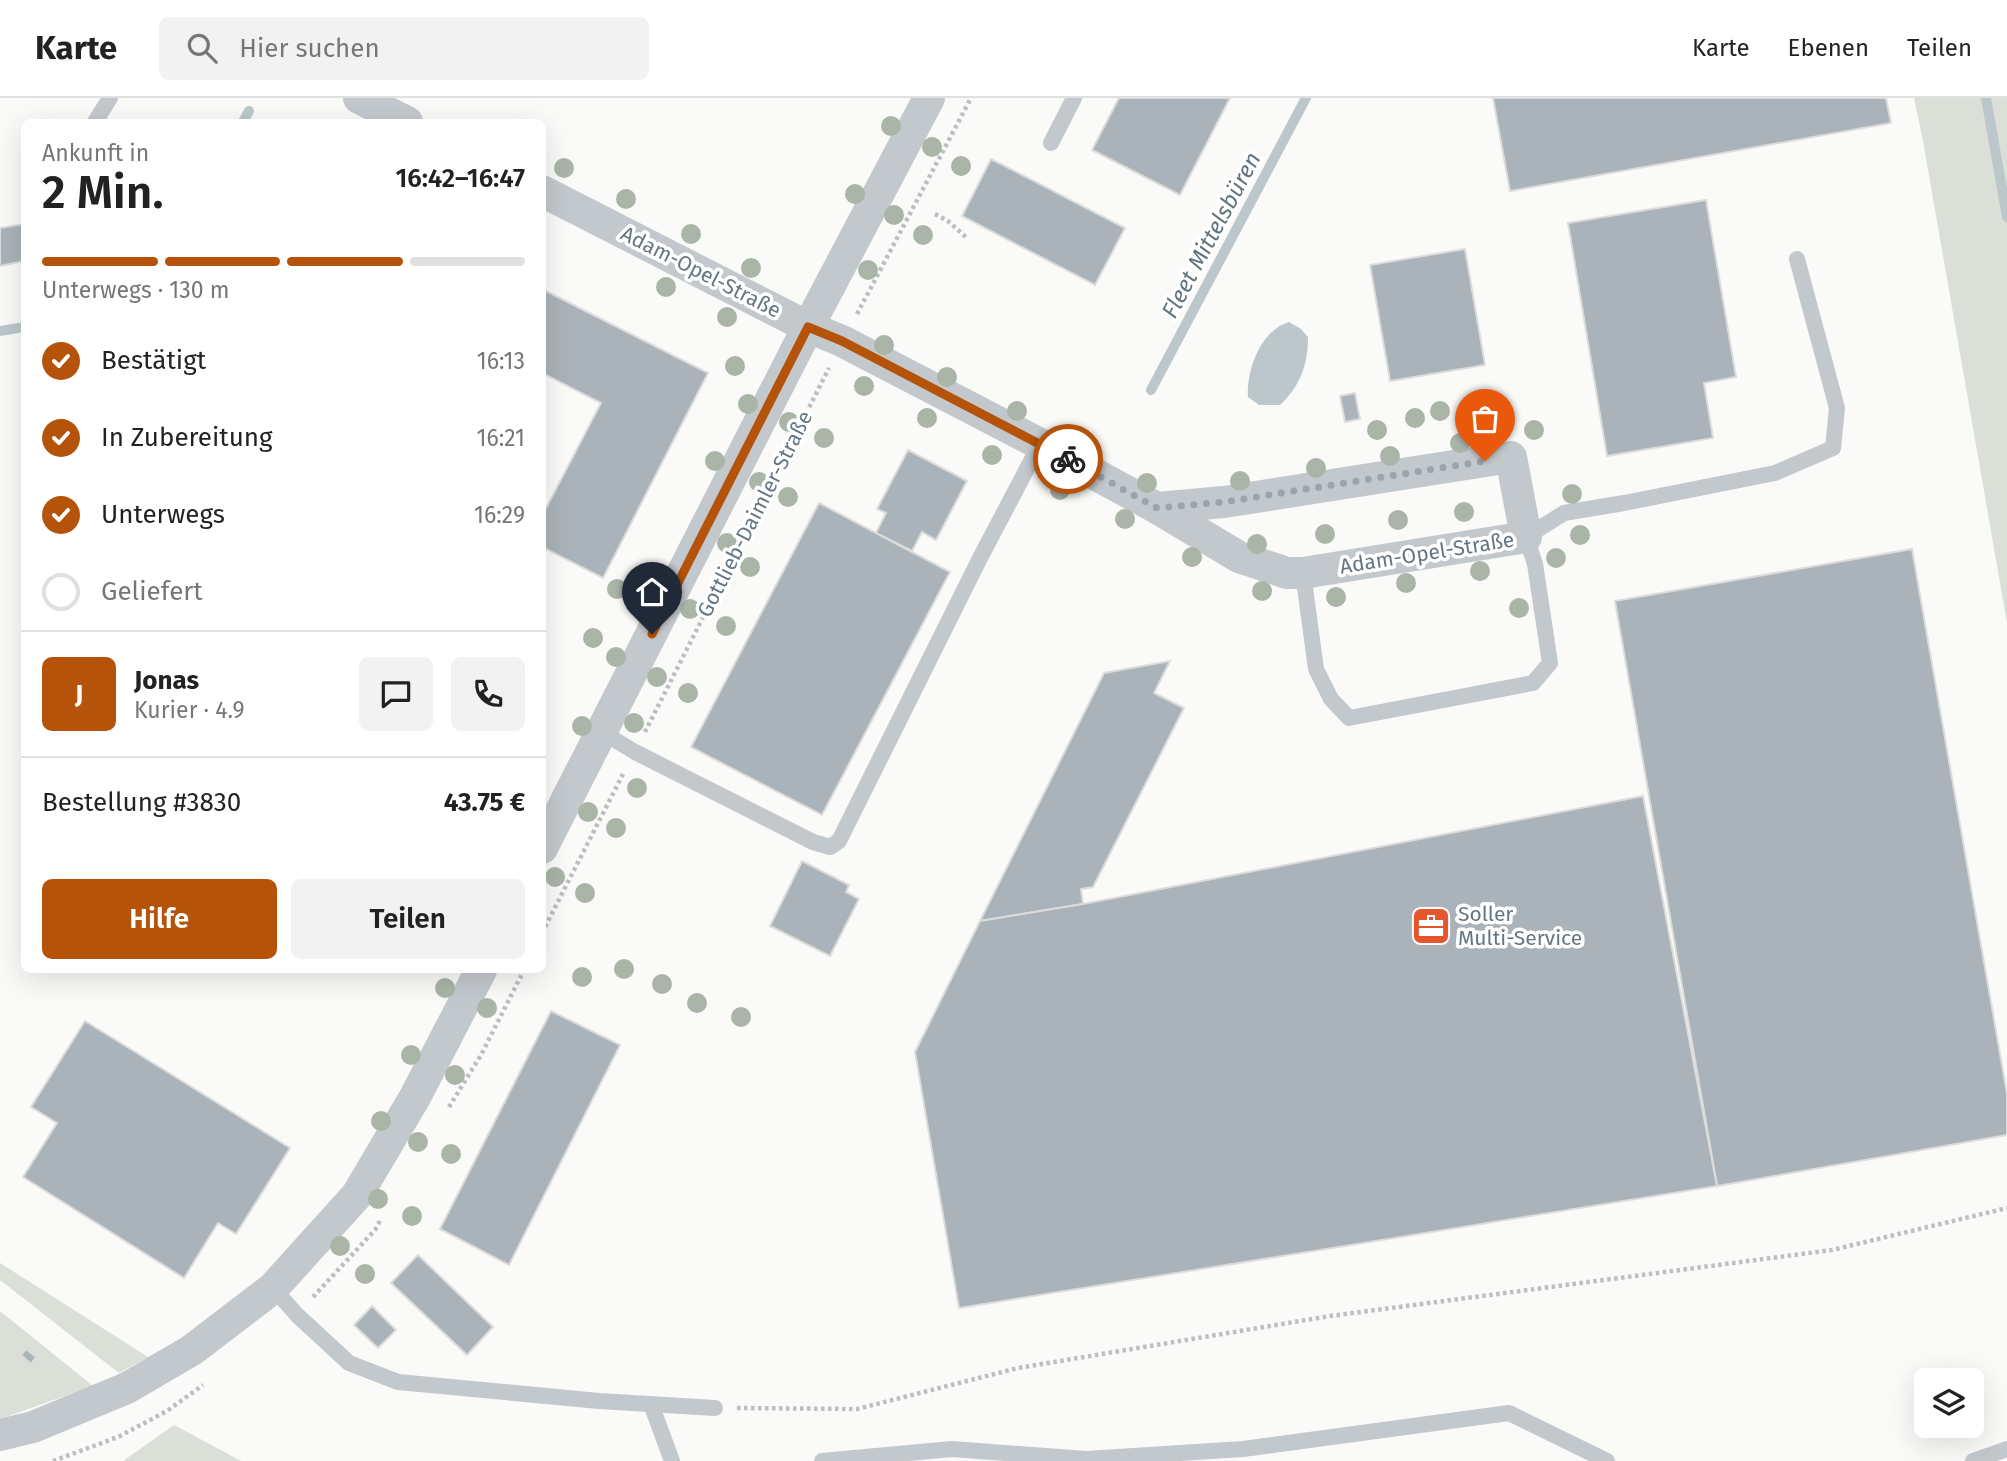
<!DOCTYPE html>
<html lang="de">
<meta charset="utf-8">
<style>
body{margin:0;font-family:"Fira Sans",sans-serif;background:#f2f2f2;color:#222;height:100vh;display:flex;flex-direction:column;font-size:26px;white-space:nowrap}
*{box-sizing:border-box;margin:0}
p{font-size:23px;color:#767676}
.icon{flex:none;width:38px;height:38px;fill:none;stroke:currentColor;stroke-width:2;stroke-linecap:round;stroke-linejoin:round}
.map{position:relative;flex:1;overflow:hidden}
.side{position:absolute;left:21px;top:21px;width:525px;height:854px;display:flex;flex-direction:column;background:#fff;border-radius:10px;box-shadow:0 7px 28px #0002}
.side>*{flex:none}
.tools{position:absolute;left:1914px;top:1270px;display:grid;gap:14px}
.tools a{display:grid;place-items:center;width:70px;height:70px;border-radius:10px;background:#fff;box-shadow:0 7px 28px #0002;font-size:35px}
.pin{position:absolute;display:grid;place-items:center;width:60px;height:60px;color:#fff;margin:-72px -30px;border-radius:50% 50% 50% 0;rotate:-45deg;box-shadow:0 0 7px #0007}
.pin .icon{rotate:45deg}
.courier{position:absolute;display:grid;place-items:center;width:70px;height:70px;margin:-35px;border:5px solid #b45309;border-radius:50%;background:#fff;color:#222;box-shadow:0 2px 9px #0007}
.overview em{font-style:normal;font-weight:600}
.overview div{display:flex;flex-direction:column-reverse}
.overview{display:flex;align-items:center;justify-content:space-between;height:119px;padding:0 21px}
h1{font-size:46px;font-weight:600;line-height:52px}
.bar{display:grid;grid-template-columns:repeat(4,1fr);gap:10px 7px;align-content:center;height:84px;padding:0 21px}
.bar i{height:9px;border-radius:5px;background:#e0e0e0}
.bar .current{background:#b45309}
.bar p{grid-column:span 4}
.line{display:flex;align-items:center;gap:18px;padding:0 21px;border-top:2px solid #e0e0e0}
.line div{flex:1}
.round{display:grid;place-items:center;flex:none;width:74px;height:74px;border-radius:10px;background:#f2f2f2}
ol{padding:0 21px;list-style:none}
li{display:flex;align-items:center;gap:21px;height:77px}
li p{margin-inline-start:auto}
li .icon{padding:7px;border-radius:50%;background:#b45309;color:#fff;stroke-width:4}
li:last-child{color:#767676}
li i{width:38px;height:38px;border:4px solid #e0e0e0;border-radius:50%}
.button{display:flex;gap:14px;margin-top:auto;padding:14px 21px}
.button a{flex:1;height:80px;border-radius:10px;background:#b45309;color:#fff;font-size:28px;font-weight:600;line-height:80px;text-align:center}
.button a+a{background:#f2f2f2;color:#222}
header{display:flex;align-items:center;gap:42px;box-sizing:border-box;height:98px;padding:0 35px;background:#fff;border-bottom:2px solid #e0e0e0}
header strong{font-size:33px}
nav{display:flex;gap:38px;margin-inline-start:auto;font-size:24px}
.search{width:490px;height:63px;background:#f2f2f2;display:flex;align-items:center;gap:18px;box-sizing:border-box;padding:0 24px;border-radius:10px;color:#767676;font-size:26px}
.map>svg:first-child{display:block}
.green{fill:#dadfd7}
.water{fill:#bbc7cb}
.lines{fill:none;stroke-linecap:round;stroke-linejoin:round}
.stream{stroke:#bbc7cb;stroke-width:10}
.building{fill:#aab3b9;stroke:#dcdcda;stroke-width:2}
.path{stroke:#bbbfc2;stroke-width:4.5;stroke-dasharray:3.5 3.5;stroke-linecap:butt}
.lane{stroke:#c3c8cc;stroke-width:16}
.street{stroke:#c3c8cc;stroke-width:32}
.tree{fill:#aab4a7}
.done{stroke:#99a4ac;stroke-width:7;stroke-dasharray:0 12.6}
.route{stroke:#b45309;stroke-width:9}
.labels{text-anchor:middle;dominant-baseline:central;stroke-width:7;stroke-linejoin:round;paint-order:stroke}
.street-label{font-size:21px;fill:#657683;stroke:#fff}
.poi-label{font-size:21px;fill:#657683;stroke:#fff;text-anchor:start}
.water-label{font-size:23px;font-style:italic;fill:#60757c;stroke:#fff}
</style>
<header>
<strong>Karte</strong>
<div class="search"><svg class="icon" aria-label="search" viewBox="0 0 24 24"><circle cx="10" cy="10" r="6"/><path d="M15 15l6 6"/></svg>Hier suchen</div>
<nav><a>Karte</a><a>Ebenen</a><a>Teilen</a></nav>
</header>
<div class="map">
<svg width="2007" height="1363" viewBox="0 0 2007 1363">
<rect width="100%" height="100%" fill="#fafaf8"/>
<g class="green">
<path d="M 1914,0 L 2007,0 L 2007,525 L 1923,43 Z"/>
<path d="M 0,1165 L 148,1259 L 119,1275 L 0,1182 Z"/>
<path d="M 0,1213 L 93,1288 L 0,1321 Z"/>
<path d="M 174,1327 L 241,1363 L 123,1363 Z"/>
</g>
<path class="water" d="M 1289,224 L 1301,231 L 1308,239 C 1308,267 1300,288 1280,307 L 1259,307 L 1248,299 C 1246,272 1261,232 1289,224 Z"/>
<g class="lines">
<g class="stream">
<path d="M 1986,0 L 2007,119"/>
<path d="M 243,24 L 249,13"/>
<path d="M 0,233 L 24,229"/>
<path d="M 1151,292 L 1306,0"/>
</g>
</g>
<g class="building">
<path d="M 1119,0 L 1230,0 L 1180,97 L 1092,52 Z"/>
<path d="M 1493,0 L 1886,0 L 1891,25 L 1510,93 Z"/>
<path d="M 991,61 L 1125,130 L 1095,187 L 962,118 Z"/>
<path d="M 1706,102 L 1736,279 L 1704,285 L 1713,340 L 1607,358 L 1568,125 Z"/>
<path d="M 24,126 L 24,163 L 0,168 L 0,130 Z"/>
<path d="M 1465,151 L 1485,267 L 1390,283 L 1370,167 Z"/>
<path d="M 542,191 L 708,275 L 603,480 L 542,449 L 542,418 L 601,305 L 542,275 Z"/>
<path d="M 1355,295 L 1360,321 L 1345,324 L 1340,298 Z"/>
<path d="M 908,352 L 967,383 L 936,442 L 922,434 L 912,453 L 876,435 L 886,415 L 877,411 Z"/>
<path d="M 819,405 L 950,474 L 822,717 L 691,649 Z"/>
<path d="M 1912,451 L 2007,996 L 2007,1037 L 1717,1088 L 1615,503 Z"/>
<path d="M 1170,563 L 1154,595 L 1184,610 L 1093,789 L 1081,791 L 1083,806 L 980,823 L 1104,575 Z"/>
<path d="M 1643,698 L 1717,1088 L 959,1210 L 915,954 L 980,823 L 1083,806 Z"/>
<path d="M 802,763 L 849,787 L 846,794 L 859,801 L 830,858 L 770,828 Z"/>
<path d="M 551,913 L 620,947 L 509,1167 L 440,1131 Z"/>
<path d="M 85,923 L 290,1050 L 236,1136 L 218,1125 L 184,1180 L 23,1079 L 57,1025 L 31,1009 Z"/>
<path d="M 418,1157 L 493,1229 L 467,1257 L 391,1185 Z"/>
<path d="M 372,1208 L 396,1232 L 378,1250 L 354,1227 Z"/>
<path d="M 26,1251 L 36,1259 L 31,1266 L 21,1257 Z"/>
</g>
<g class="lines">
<g class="path">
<path d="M 935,116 L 948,123 L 967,140"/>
<path d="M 857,216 L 971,0"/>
<path d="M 645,634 L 829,270"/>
<path d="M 542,835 L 623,676"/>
<path d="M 449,1009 L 481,957 L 524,872"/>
<path d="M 313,1199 L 375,1132 L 381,1121"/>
<path d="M 737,1310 L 857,1311 L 1018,1270 L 1330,1218 L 1832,1152 L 2007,1110"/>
<path d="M 53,1363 L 118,1339 L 167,1313 L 203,1287"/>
</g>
<g class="lane">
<path d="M 95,24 L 110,0"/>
<path d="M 1051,45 L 1074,0"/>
<path d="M 1303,475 L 1316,571 L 1331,601 L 1349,620 L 1533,585 L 1550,565 L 1535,466 L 1526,439 L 1564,415 L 1624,405 L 1775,375 L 1833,350 L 1837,310 L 1797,161"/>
<path d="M 602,634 L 635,654 L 813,744 L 830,749 L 839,743 L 979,462 L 1040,346"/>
<path d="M 273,1190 L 297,1217 L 349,1265 L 398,1284 L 599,1303 L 715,1310"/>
<path d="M 651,1306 L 672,1363"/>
<path d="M 822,1363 L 952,1351 L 1086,1361 L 1243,1351 L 1509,1315 L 1607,1363"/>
<path d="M 1973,1363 L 2007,1351"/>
</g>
<g class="street">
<path d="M 359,0 L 407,24"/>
<path d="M 542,93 L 808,229 L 842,243 L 1040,346 L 1157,410 L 1239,459 L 1287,475 L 1303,475 L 1526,439 L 1511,359 L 1224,404 L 1157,410"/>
<path d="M 542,750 L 808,229 L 929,0"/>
<path d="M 0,1337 L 33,1329 L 127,1290 L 192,1252 L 273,1190 L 357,1097 L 415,999 L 481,872"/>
</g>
</g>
<g class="tree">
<circle cx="891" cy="28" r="10"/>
<circle cx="932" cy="49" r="10"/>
<circle cx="961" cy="68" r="10"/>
<circle cx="564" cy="70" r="10"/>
<circle cx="855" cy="96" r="10"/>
<circle cx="626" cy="101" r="10"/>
<circle cx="894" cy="117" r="10"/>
<circle cx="691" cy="136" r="10"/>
<circle cx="923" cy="137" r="10"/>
<circle cx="751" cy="170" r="10"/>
<circle cx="868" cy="172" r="10"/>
<circle cx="666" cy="189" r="10"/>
<circle cx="727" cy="219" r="10"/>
<circle cx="884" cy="247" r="10"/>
<circle cx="735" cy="268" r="10"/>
<circle cx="947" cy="279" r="10"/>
<circle cx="864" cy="288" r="10"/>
<circle cx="748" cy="306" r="10"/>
<circle cx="1017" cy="313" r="10"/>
<circle cx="1440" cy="313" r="10"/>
<circle cx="1482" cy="317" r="10"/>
<circle cx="927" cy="320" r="10"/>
<circle cx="1415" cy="320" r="10"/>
<circle cx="789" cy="324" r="10"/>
<circle cx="1377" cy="332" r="10"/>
<circle cx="1534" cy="332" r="10"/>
<circle cx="824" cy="340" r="10"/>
<circle cx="1460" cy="345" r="10"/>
<circle cx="1079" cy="348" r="10"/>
<circle cx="992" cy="357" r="10"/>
<circle cx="1390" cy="358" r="10"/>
<circle cx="715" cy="363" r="10"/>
<circle cx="1316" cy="370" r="10"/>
<circle cx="1240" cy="383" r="10"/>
<circle cx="759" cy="384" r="10"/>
<circle cx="1147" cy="385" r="10"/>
<circle cx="1060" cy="392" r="10"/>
<circle cx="1572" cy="396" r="10"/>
<circle cx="788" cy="399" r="10"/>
<circle cx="1464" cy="414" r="10"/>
<circle cx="1125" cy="421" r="10"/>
<circle cx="1398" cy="422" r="10"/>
<circle cx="1325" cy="436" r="10"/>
<circle cx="1580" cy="437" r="10"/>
<circle cx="727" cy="445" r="10"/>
<circle cx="1257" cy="446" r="10"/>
<circle cx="1192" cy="459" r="10"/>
<circle cx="1556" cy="460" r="10"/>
<circle cx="750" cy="469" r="10"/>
<circle cx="1480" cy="473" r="10"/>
<circle cx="1406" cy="485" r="10"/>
<circle cx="617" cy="491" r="10"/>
<circle cx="1262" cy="493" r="10"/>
<circle cx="1336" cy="499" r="10"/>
<circle cx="1519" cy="510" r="10"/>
<circle cx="690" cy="511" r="10"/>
<circle cx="726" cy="528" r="10"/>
<circle cx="593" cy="540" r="10"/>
<circle cx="616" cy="559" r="10"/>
<circle cx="657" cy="579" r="10"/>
<circle cx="688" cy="595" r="10"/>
<circle cx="634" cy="625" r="10"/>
<circle cx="582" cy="628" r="10"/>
<circle cx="637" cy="690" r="10"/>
<circle cx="588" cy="714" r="10"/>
<circle cx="616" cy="730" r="10"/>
<circle cx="555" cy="779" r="10"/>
<circle cx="585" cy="795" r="10"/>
<circle cx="624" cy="871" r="10"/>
<circle cx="582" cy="879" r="10"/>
<circle cx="662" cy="886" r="10"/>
<circle cx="445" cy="890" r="10"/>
<circle cx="697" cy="905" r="10"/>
<circle cx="487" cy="910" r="10"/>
<circle cx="741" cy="919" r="10"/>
<circle cx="411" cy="957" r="10"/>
<circle cx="455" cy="977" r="10"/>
<circle cx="381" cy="1023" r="10"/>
<circle cx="418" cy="1044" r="10"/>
<circle cx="451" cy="1056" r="10"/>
<circle cx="378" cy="1101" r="10"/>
<circle cx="412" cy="1118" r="10"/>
<circle cx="340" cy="1148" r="10"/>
<circle cx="365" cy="1176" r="10"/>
</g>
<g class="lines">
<path class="done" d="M 1068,361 L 1157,410 L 1224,404 L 1485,363"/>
<path class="route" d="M 652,536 L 808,229 L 842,243 L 1068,361"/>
</g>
<defs>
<g id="office-square" transform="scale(2.0125)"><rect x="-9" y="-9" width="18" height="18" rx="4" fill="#e4572e" stroke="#fff"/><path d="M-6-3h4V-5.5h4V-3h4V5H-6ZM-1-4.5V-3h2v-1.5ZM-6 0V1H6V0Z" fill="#fff"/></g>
</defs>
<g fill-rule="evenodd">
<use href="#office-square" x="1431" y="828"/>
</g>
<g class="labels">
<g class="street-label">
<text transform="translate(701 174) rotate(27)">Adam-Opel-Straße</text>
<text transform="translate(755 416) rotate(-63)">Gottlieb-Daimler-Straße</text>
<text transform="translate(1427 455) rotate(-9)">Adam-Opel-Straße</text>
</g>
<g class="poi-label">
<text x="1458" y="816">Soller<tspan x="1458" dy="24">Multi-Service</tspan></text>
</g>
<g class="water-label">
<text transform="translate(1211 137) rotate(-62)">Fleet Mittelsbüren</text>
</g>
</g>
</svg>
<div class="tools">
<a><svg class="icon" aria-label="layers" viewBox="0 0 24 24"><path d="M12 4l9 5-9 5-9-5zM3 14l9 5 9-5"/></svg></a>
</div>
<div class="pin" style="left:1485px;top:363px;background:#ea580c"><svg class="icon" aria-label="bag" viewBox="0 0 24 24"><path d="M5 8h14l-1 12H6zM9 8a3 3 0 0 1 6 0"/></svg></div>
<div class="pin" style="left:652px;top:536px;background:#1f2937"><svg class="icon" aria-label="home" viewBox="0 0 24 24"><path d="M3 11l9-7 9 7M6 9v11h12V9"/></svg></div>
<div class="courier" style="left:1068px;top:361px"><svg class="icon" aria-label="bike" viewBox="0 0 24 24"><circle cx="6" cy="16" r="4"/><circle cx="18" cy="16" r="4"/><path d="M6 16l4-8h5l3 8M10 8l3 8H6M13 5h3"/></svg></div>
<section class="side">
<div class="overview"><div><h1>2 Min.</h1><p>Ankunft in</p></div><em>16:42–16:47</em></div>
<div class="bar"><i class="current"></i><i class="current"></i><i class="current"></i><i></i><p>Unterwegs · 130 m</p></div>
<ol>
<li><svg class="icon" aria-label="check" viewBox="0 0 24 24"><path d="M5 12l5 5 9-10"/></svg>Bestätigt<p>16:13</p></li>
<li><svg class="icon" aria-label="check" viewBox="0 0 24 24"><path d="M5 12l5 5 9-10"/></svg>In Zubereitung<p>16:21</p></li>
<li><svg class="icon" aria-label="check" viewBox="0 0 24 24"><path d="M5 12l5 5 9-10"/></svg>Unterwegs<p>16:29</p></li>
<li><i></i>Geliefert</li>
</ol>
<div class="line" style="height:126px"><b class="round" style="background:#b45309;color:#fff">J</b><div><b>Jonas</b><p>Kurier · 4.9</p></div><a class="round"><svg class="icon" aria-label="chat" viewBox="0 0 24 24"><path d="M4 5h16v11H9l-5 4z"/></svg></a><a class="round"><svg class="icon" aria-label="phone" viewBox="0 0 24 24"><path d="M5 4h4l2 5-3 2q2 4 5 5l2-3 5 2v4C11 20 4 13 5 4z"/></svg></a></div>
<div class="line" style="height:91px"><div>Bestellung #3830</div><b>43.75 €</b></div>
<div class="button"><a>Hilfe</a><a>Teilen</a></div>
</section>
</div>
